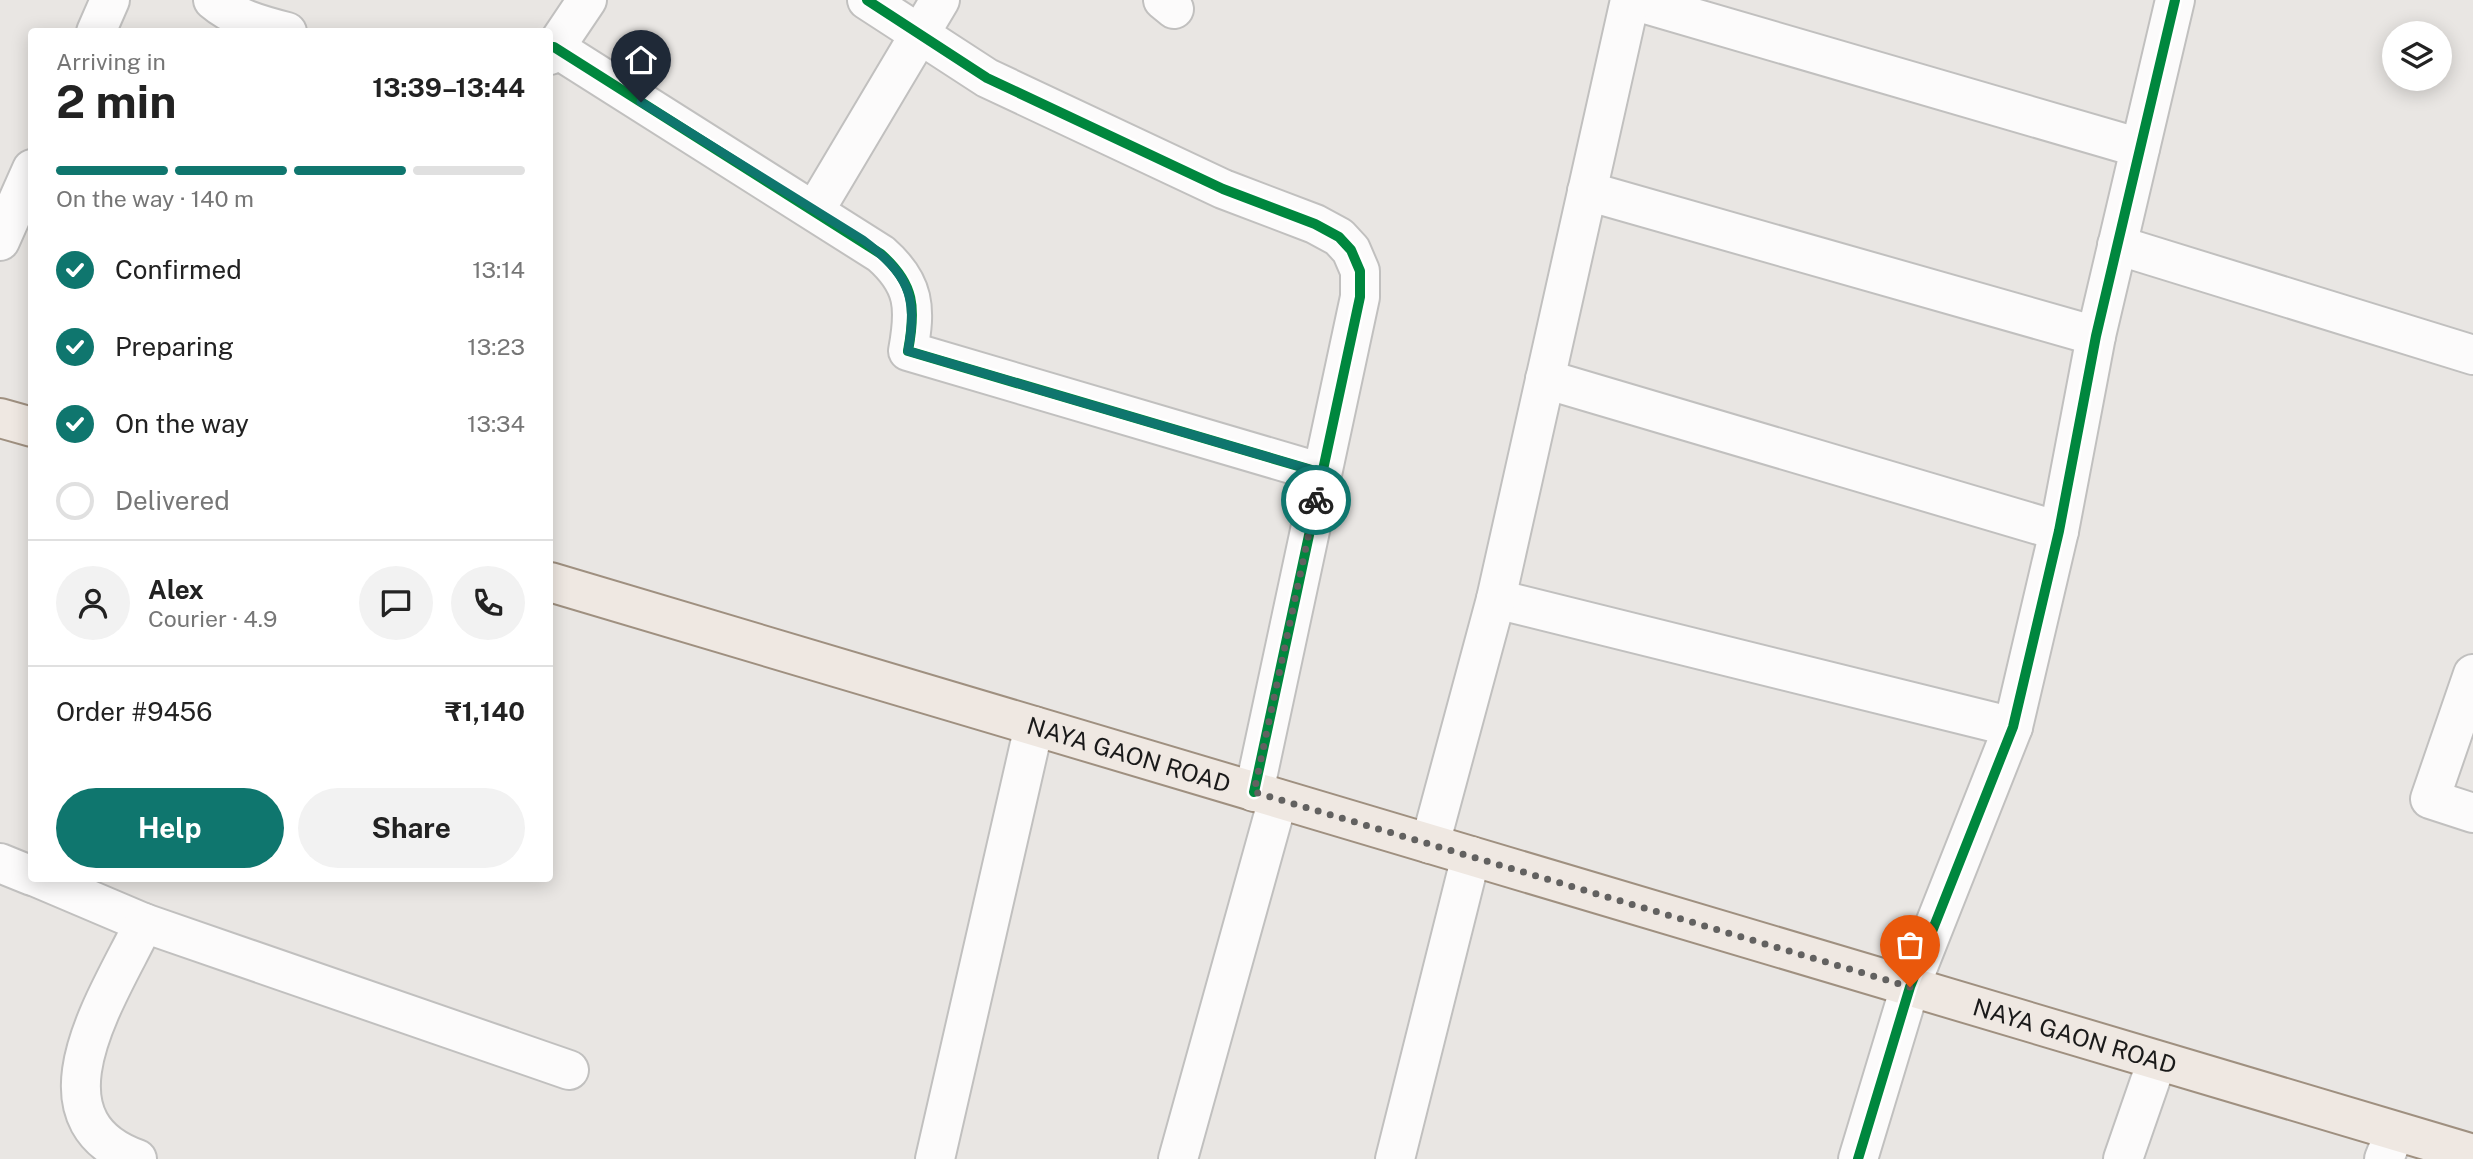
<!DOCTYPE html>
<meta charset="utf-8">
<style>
body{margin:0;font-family:"Public Sans",sans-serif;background:#f2f2f2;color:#222;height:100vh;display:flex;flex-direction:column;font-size:26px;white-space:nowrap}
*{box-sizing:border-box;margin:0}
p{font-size:23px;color:#767676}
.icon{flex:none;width:38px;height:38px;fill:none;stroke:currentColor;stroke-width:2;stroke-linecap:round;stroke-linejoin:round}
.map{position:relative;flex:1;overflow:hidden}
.side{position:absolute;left:28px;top:28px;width:525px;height:854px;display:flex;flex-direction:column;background:#fff;border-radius:7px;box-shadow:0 4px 18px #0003}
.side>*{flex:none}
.buttons{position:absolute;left:2382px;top:21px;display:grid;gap:14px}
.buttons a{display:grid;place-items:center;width:70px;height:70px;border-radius:50%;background:#fff;box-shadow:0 4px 18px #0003;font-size:35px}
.pin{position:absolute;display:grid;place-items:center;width:60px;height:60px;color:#fff;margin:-72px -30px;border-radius:50% 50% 50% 0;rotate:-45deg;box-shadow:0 0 7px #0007}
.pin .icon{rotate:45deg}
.courier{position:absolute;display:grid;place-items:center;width:70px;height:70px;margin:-35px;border:5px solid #0f766e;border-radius:50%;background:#fff;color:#222;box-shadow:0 2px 9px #0007}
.headline em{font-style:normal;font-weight:700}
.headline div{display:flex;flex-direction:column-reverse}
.headline{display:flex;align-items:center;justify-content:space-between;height:119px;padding:0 28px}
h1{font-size:46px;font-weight:700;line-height:52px}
.bar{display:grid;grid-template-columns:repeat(4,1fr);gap:10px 7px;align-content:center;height:84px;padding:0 28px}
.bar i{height:9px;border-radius:5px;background:#e0e0e0}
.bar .current{background:#0f766e}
.bar p{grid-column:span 4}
.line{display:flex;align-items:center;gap:18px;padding:0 28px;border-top:2px solid #e0e0e0}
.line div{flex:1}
.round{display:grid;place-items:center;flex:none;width:74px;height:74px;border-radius:37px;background:#f2f2f2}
ol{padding:0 28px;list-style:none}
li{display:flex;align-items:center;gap:21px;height:77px}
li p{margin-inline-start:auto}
li .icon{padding:7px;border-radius:50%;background:#0f766e;color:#fff;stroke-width:4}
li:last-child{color:#767676}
li i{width:38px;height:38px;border:4px solid #e0e0e0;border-radius:50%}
.button{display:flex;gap:14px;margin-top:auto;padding:14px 28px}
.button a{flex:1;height:80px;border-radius:42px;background:#0f766e;color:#fff;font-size:28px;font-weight:700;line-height:80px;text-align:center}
.button a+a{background:#f2f2f2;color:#222}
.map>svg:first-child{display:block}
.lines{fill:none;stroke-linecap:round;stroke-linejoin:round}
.minor-casing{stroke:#c1c0bf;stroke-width:42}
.major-casing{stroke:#9f9080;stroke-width:42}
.minor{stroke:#fcfbfb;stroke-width:38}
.major{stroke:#efe8e2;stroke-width:38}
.cycleway-casing{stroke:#fff;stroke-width:15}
.cycleway{stroke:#00873e;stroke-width:10}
.done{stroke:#626160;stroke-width:7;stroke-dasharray:0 12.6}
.route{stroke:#0f766e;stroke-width:9}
.labels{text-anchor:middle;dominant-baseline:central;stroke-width:7;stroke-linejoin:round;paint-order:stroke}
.street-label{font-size:24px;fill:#1a1a1a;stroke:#fff}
</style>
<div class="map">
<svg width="2473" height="1159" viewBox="0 0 2473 1159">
<rect width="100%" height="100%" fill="#e9e6e3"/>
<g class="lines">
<g class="minor-casing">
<g id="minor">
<path d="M 213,0 C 234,18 260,25 287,32"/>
<path d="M 867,0 L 987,78 L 1223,189 L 1315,224 L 1339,237 L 1351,250 L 1360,271 L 1360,297 L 1254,792"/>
<path d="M 1163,0 L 1174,9"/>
<path d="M 1632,0 L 2140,148"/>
<path d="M 96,32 L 110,0"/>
<path d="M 554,47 L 881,254 C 915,284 916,308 908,351 L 1322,473"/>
<path d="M 550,55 L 587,0"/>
<path d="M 1587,191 L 2096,336"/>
<path d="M 815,210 L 940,0"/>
<path d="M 0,241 L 32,169"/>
<path d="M 2117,245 L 2473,355"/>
<path d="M 1545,379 L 2059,531"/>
<path d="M 1496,599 L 2013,727"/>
<path d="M 2473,674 L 2430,799 L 2473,813"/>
<path d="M 1430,844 L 1496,599 L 1630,0"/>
<path d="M 0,863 L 32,876"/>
<path d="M 38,878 L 144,923 L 569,1070"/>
<path d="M 137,1159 C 24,1118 111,993 144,923"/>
<path d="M 935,1159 L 1034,726"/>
<path d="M 1178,1159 L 1278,799"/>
<path d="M 1395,1159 L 1471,856"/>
<path d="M 1858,1159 L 1910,987 L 2013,727 L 2059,531 L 2096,336 L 2175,0"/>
<path d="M 2123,1159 L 2157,1061"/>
<path d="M 2384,1159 L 2395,1132"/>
</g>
</g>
<g class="major-casing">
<g id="major">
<path d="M 0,418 L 32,427"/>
<path id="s1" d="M 550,582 L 2473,1154"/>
</g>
</g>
<use href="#minor" class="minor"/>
<use href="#major" class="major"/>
<g class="cycleway-casing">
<g id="cycleway">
<path d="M 867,0 L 987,78 L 1223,189 L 1315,224 L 1339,237 L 1351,250 L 1360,271 L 1360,297 L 1254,792"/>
<path d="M 554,47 L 881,254 C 915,284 916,308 908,351 L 1322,473"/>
<path d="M 1858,1159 L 1910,987 L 2013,727 L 2059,531 L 2096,336 L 2175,0"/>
</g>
</g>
<use href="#cycleway" class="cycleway"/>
</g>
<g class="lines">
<path class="done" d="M 1316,500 L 1254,792 L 1910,987"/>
<path class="route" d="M 641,102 L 863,240 C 908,274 918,295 908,351 L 1322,473 L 1316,500"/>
</g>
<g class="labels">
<g class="street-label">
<text stroke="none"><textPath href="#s1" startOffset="604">NAYA GAON ROAD</textPath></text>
<text stroke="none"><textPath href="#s1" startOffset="1591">NAYA GAON ROAD</textPath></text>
</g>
</g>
</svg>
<div class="buttons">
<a><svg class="icon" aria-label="layers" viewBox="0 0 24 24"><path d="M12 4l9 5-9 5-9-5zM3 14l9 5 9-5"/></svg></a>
</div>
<div class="pin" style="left:1910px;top:987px;background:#ea580c"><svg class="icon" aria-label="bag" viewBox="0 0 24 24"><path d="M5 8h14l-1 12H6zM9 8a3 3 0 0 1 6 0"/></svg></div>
<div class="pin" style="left:641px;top:102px;background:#1f2937"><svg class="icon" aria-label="home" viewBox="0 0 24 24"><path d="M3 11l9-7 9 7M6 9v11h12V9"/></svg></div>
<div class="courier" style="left:1316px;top:500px"><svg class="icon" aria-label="bike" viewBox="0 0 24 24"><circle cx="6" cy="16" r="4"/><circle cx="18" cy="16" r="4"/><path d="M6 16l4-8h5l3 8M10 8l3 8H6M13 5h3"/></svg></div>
<section class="side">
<div class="headline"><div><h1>2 min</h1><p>Arriving in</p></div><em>13:39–13:44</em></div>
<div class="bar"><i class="current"></i><i class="current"></i><i class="current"></i><i></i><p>On the way · 140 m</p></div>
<ol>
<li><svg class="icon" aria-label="check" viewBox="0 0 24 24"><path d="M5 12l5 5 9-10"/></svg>Confirmed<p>13:14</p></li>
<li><svg class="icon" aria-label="check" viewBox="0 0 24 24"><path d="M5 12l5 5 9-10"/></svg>Preparing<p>13:23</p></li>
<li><svg class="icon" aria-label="check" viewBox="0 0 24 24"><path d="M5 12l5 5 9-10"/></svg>On the way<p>13:34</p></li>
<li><i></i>Delivered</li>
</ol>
<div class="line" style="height:126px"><a class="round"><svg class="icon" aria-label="person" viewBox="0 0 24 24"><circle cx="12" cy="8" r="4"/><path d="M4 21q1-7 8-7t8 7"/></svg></a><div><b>Alex</b><p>Courier · 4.9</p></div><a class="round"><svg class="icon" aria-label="chat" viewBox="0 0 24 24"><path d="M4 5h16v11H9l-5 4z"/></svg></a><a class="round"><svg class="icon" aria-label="phone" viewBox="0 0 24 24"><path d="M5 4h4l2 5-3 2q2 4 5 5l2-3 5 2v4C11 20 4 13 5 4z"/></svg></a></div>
<div class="line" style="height:91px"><div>Order #9456</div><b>₹1,140</b></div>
<div class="button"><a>Help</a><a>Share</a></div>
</section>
</div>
